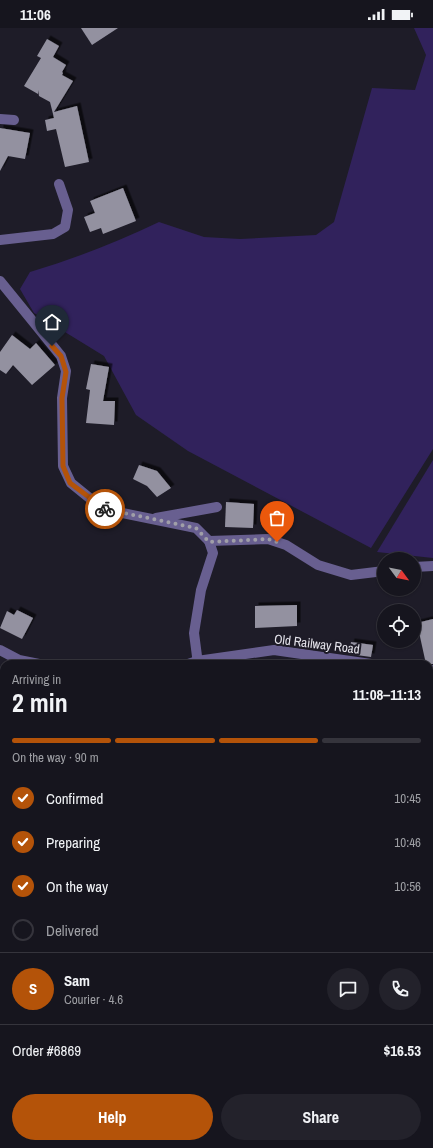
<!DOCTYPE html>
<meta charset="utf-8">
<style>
body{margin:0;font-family:"Archivo Narrow",sans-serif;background:#23222b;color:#f1f3f6;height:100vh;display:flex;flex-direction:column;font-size:15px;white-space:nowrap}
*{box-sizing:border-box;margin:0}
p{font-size:13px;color:#9e9fa4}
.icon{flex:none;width:22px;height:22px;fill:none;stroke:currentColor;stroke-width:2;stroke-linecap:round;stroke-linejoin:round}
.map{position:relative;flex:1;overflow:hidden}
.details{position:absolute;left:0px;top:632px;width:433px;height:488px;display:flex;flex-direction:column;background:#16151e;border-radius:12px 12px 0 0;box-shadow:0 1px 3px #0004,0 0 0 1px #35343c}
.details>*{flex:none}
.needle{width:26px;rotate:122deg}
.fabs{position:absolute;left:377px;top:524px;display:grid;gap:8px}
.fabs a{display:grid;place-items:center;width:44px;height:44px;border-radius:50%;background:#16151e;box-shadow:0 1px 3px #0004,0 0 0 1px #35343c;font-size:20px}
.pin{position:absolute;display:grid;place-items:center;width:34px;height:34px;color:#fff;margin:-41px -17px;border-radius:50% 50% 50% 0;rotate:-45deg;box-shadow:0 0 4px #0007}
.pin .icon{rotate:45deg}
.courier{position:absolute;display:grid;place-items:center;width:40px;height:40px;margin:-20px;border:3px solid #b45309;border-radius:50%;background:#fff;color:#222;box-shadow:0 1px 5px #0007}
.overview em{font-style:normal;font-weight:700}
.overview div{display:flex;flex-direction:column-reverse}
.overview{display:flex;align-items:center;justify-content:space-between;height:68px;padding:0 12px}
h1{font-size:26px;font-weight:700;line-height:30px}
.bar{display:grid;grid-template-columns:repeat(4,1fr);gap:6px 4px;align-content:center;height:48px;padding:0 12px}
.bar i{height:5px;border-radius:3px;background:#35343c}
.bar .current{background:#b45309}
.bar p{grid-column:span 4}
.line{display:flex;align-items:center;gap:10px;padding:0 12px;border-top:1px solid #35343c}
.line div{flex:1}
.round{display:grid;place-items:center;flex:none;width:42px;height:42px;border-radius:21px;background:#23222b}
ol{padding:0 12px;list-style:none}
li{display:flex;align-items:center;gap:12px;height:44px}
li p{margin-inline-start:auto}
li .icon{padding:4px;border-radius:50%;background:#b45309;color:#fff;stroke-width:4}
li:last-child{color:#9e9fa4}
li i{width:22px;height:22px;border:2px solid #35343c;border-radius:50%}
.action{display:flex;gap:8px;margin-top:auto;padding:8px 12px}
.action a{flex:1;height:46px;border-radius:24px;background:#b45309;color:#fff;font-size:16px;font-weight:700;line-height:46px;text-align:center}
.action a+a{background:#23222b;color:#f1f3f6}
.status{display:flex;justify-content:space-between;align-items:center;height:28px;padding:0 20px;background:#16151e;direction:ltr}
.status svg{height:11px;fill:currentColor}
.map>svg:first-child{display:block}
.green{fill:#31225c}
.building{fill:#9391a0;filter:url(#shadow)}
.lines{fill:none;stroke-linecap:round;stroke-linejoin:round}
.lane{stroke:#685f90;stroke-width:6}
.street{stroke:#685f90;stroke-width:10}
.done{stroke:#a09fa8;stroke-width:4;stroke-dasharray:0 7.2}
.route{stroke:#b45309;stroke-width:5}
.labels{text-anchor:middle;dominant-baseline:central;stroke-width:4;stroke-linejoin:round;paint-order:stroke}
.street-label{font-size:13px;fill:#e6e5ed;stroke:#1e1c28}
</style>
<div class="status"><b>11:06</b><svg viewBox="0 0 49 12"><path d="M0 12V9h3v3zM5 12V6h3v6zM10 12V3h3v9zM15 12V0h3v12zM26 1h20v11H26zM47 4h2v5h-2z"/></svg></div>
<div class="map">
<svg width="433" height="1120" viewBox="0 0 433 1120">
<defs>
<filter id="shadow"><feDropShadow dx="3.5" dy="-3.5" stdDeviation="0" flood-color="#0009"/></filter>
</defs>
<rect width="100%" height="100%" fill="#1e1c28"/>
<g class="green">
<path d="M 414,0 L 433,0 L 433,421 L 371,520 L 188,423 L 136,387 L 104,328 L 34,285 L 20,261 L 30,244 C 74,231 117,214 159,194 L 204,209 L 240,211 L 316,207 L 334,194 L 372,60 L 415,62 L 426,27 Z"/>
<path d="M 433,432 L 433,530 L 377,524 Z"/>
</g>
<g class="building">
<path d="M 81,0 L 118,0 L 92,17 Z"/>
<path d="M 47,11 L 59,18 L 53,29 L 66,37 L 62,44 L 63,45 L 62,47 L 73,53 L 54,84 L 77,78 L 89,134 L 65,139 L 56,101 L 47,103 L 45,92 L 54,90 L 50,74 L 39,68 L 38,62 L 38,66 L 24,58 L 41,30 L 37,28 Z"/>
<path d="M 0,100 L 30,105 L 25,131 L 8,128 L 0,143 Z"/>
<path d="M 123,160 L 136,193 L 103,206 L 101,200 L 90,204 L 84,189 L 95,185 L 90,173 Z"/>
<path d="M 12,307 L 30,321 L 36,315 L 55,337 L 32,357 L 13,337 L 6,346 L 0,342 L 0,324 Z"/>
<path d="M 91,336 L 109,339 L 103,373 L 115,373 L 114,397 L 86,395 L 90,362 L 86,361 Z"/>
<path d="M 139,437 L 157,443 L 171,460 L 157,469 L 147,458 L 133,451 Z"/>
<path d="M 226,474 L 254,476 L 253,500 L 225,499 Z"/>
<path d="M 297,577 L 297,598 L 255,600 L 255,578 Z"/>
<path d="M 17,582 L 33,590 L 22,611 L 0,600 L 7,583 L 14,587 Z"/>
<path d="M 433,591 L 433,636 L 426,636 L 417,595 Z"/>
<path d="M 351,614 L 373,617 L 371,629 L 349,626 Z"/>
</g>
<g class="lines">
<path class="lane" d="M 429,914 L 433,907"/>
<g class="street">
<path d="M 0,91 L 14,92"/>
<path d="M 0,212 L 53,206 L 65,199 L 68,182 L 59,156"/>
<path d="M 0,253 L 61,328 L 66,343 L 62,370 L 63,438 L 71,455 L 103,481 L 196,500 L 209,513 L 213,525 L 201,562 L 194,605 L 198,636"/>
<path d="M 156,490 L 217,479"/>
<path d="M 209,513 L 268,511 L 286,517 L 318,537 L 351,547 L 384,543"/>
<path d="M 414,539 L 433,538"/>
<path d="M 0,622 L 19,632 L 39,636"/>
<path d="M 188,636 L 197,633 L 274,622 L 371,636"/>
<path d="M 429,642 L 433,642"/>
<path d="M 429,850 L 433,855"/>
<path d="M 134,1116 L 135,1120"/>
</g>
</g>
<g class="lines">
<path class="done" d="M 105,481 L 196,500 L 209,514 L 268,511 L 277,514"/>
<path class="route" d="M 52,318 L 61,328 L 66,344 L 62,370 L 63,438 L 70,455 L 105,481"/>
</g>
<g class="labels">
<g class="street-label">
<text transform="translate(317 616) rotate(7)">Old Railway Road</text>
</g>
</g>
</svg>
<div class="fabs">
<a><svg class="needle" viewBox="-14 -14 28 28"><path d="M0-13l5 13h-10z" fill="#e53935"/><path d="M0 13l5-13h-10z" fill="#9e9fa4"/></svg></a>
<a><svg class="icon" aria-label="locate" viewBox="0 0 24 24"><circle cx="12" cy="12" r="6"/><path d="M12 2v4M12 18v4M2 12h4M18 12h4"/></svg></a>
</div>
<div class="pin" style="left:277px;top:514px;background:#ea580c"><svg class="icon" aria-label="bag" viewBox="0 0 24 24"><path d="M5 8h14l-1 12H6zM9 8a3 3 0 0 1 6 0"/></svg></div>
<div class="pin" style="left:52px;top:318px;background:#1f2937"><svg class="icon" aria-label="home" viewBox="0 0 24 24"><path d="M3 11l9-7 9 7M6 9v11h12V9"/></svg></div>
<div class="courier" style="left:105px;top:481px"><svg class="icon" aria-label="bike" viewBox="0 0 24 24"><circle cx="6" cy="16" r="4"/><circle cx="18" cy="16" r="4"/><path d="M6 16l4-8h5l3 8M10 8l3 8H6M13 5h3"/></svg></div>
<section class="details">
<div class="overview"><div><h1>2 min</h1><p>Arriving in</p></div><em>11:08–11:13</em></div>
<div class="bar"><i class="current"></i><i class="current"></i><i class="current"></i><i></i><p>On the way · 90 m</p></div>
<ol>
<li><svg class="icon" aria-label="check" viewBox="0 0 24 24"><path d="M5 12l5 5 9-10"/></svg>Confirmed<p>10:45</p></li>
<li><svg class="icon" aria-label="check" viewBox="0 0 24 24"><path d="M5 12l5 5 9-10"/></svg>Preparing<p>10:46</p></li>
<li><svg class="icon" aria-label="check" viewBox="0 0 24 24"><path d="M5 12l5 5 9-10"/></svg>On the way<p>10:56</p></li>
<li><i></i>Delivered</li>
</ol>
<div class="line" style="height:72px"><b class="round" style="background:#b45309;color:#fff">S</b><div><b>Sam</b><p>Courier · 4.6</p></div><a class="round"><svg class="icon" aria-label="chat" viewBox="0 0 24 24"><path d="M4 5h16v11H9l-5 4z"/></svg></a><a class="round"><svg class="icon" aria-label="phone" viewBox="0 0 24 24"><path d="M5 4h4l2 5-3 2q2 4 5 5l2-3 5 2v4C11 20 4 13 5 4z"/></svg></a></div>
<div class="line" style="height:52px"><div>Order #6869</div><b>$16.53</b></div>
<div class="action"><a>Help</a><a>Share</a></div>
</section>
</div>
